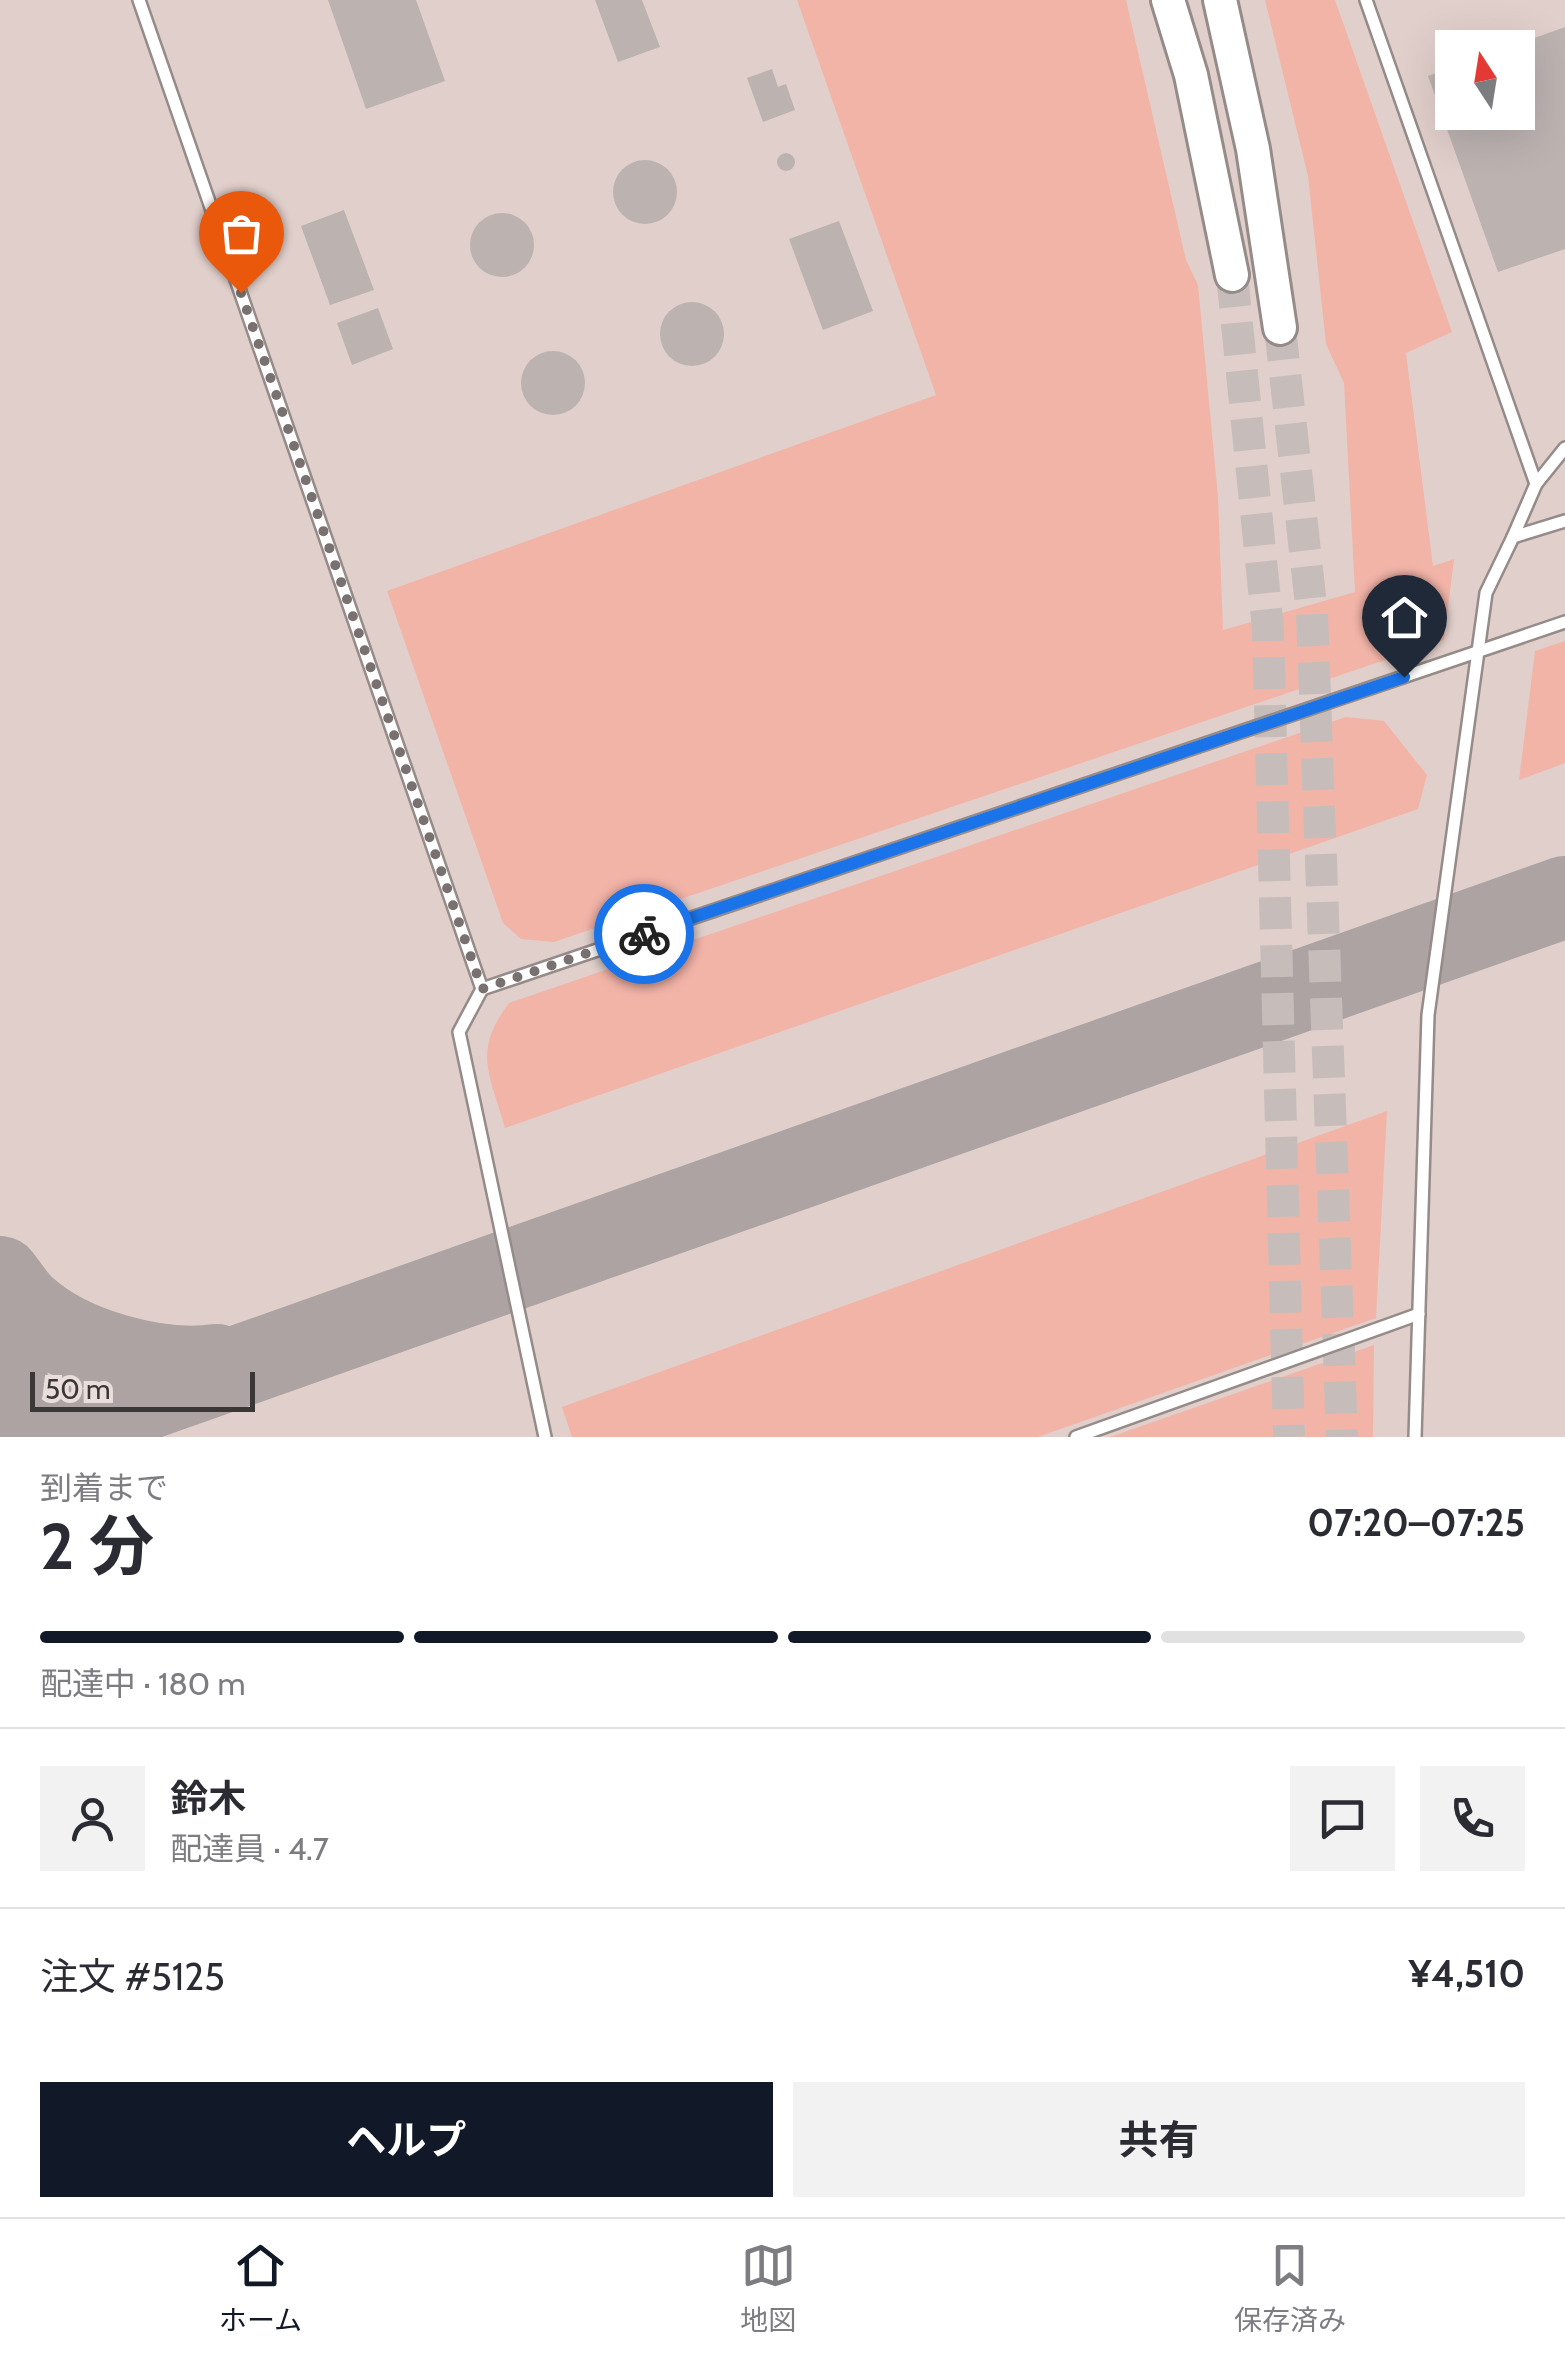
<!DOCTYPE html>
<html lang="ja">
<meta charset="utf-8">
<style>
body{margin:0;font-family:Cabin,"Noto Sans JP",sans-serif;background:#f2f2f3;color:#2b2b33;height:100vh;display:flex;flex-direction:column;font-size:38px;white-space:nowrap}
*{box-sizing:border-box;margin:0}
p{font-size:32px;color:#7c7c81}
.icon{flex:none;width:55px;height:55px;fill:none;stroke:currentColor;stroke-width:2;stroke-linecap:round;stroke-linejoin:round}
.map{position:relative;height:1437px;overflow:hidden}
.drawer{display:flex;flex-direction:column;background:#fff;flex:1}
.drawer>*{flex:none}
.needle{width:65px;rotate:348deg}
.tools{position:absolute;left:1435px;top:30px;display:grid;gap:20px}
.tools a{display:grid;place-items:center;width:100px;height:100px;border-radius:0px;background:#fff;box-shadow:0 10px 40px #0002;font-size:50px}
.scale{position:absolute;left:30px;bottom:25px;width:225px;box-sizing:border-box;padding-left:10px;border:5px solid #3b3736;border-top:0;font-size:28px;line-height:35px;white-space:nowrap;color:#3b3736;-webkit-text-stroke:8px #e9dedc;paint-order:stroke}
.pin{position:absolute;display:grid;place-items:center;width:85px;height:85px;color:#fff;margin:-102px -42px;border-radius:50% 50% 50% 0;rotate:-45deg;box-shadow:0 0 10px #0007}
.pin .icon{rotate:45deg}
.courier{position:absolute;display:grid;place-items:center;width:100px;height:100px;margin:-50px;border:8px solid #1a73e8;border-radius:50%;background:#fff;color:#222;box-shadow:0 2px 12px #0007}
.overview em{font-style:normal;font-weight:700}
.overview div{display:flex;flex-direction:column-reverse}
.overview{display:flex;align-items:center;justify-content:space-between;height:170px;padding:0 40px}
h1{font-size:65px;font-weight:700;line-height:75px}
.bar{display:grid;grid-template-columns:repeat(4,1fr);gap:15px 10px;align-content:center;height:120px;padding:0 40px}
.bar i{height:12px;border-radius:8px;background:#e1e1e2}
.bar .current{background:#111827}
.bar p{grid-column:span 4}
.line{display:flex;align-items:center;gap:25px;padding:0 40px;border-top:2px solid #e1e1e2}
.line div{flex:1}
.round{display:grid;place-items:center;flex:none;width:105px;height:105px;border-radius:0px;background:#f2f2f3}
.cta{display:flex;gap:20px;margin-top:auto;padding:20px 40px}
.cta a{flex:1;height:115px;border-radius:0px;background:#111827;color:#fff;font-size:40px;font-weight:700;line-height:115px;text-align:center}
.cta a+a{background:#f2f2f3;color:#2b2b33}
.tab-bar{display:flex;justify-content:space-around;align-items:center;height:140px;border-top:2px solid #e1e1e2;background:#fff;font-size:28px;color:#7c7c81}
.tab-bar a{display:grid;justify-items:center;gap:5px}
.tab-bar .current{color:#111827}
.map>svg:first-child{display:block}
.built{fill:#e1cfcb;fill-rule:evenodd}
.green{fill:#f3b4a8}
.lines{fill:none;stroke-linecap:round;stroke-linejoin:round}
.taxiway{stroke:#aca3a2;stroke-width:82}
.building{fill:#bcb3b1}
.secondary-tunnel{stroke:#c6bdbb;stroke-width:32;stroke-dasharray:32 16;stroke-linecap:butt}
.lane-casing{stroke:#958b89;stroke-width:16}
.secondary-casing{stroke:#958b89;stroke-width:38}
.lane{stroke:#fff;stroke-width:11}
.secondary{stroke:#fff;stroke-width:32}
.done{stroke:#787170;stroke-width:10;stroke-dasharray:0 18}
.route{stroke:#1a73e8;stroke-width:12}
</style>
<div class="map">
<svg width="1565" height="1437" viewBox="0 0 1565 1437">
<rect width="100%" height="100%" fill="#e9dedc"/>
<path class="built" d="M 0,0 L 1565,0 L 1565,1437 L 0,1437 ZM 1452,48 L 1518,48 L 1518,112 L 1452,112 Z"/>
<g class="green">
<path d="M 797,0 L 1126,0 L 1186,260 L 1198,285 L 1218,497 L 1223,630 L 1355,592 L 1344,383 L 1326,344 L 1308,176 L 1265,0 L 1335,0 L 1452,332 L 1406,353 L 1433,566 L 1454,559 L 1444,640 L 554,942 L 521,939 L 503,923 L 387,591 L 936,395 Z"/>
<path d="M 1565,641 L 1565,763 L 1519,780 L 1535,651 Z"/>
<path d="M 1346,717 L 1384,721 L 1427,775 L 1418,809 L 505,1128 C 490,1074 472,1052 509,1003 Z"/>
<path d="M 1387,1111 L 1376,1318 L 1038,1437 L 572,1437 L 562,1407 Z"/>
<path d="M 1374,1345 L 1373,1437 L 1110,1437 Z"/>
</g>
<g class="lines">
<g class="taxiway">
<path d="M 0,1277 C 8,1287 15,1299 25,1308 C 70,1349 157,1373 217,1365"/>
<path d="M 0,1333 L 13,1419 L 9,1437"/>
<path d="M 39,1437 L 1565,897"/>
</g>
</g>
<g class="building">
<path d="M 328,0 L 416,0 L 445,81 L 366,109 Z"/>
<path d="M 595,0 L 642,0 L 660,47 L 618,62 Z"/>
<path d="M 1565,27 L 1565,249 L 1498,272 L 1428,76 L 1452,67 L 1452,112 L 1518,112 L 1518,48 L 1509,47 Z"/>
<path d="M 772,69 L 778,87 L 786,84 L 795,110 L 763,122 L 747,78 Z"/>
<circle cx="786" cy="162" r="9"/>
<circle cx="645" cy="192" r="32"/>
<path d="M 344,210 L 374,290 L 330,305 L 301,226 Z"/>
<circle cx="502" cy="245" r="32"/>
<path d="M 839,221 L 873,311 L 823,330 L 789,239 Z"/>
<circle cx="692" cy="334" r="32"/>
<path d="M 378,308 L 393,349 L 352,365 L 337,323 Z"/>
<circle cx="553" cy="383" r="32"/>
</g>
<g class="lines">
<g class="secondary-tunnel">
<path d="M 1232,275 L 1268,629 L 1289,1437"/>
<path d="M 1280,328 L 1312,614 L 1342,1437"/>
</g>
<g class="lane-casing">
<g id="lane">
<path d="M 139,0 L 482,989 L 1565,622"/>
<path d="M 1366,0 L 1536,484"/>
<path d="M 1565,448 L 1536,484 L 1513,537 L 1565,521"/>
<path d="M 482,989 L 459,1032 L 545,1437"/>
<path d="M 1076,1437 L 1419,1314"/>
<path d="M 1415,1437 L 1428,1015 L 1486,593 L 1513,537"/>
</g>
</g>
<g class="secondary-casing">
<g id="secondary">
<path d="M 1168,0 L 1191,75 L 1232,275"/>
<path d="M 1220,0 L 1253,149 L 1280,328"/>
</g>
</g>
<use href="#lane" class="lane"/>
<use href="#secondary" class="secondary"/>
</g>
<g class="lines">
<path class="done" d="M 241,293 L 482,989 L 644,934"/>
<path class="route" d="M 644,934 L 1404,677"/>
</g>
</svg>
<div class="tools">
<a><svg class="needle" viewBox="-14 -14 28 28"><path d="M0-13l5 13h-10z" fill="#e53935"/><path d="M0 13l5-13h-10z" fill="#7c7c81"/></svg></a>
</div>
<div class="scale">50 m</div>
<div class="pin" style="left:241px;top:293px;background:#ea580c"><svg class="icon" aria-label="bag" viewBox="0 0 24 24"><path d="M5 8h14l-1 12H6zM9 8a3 3 0 0 1 6 0"/></svg></div>
<div class="pin" style="left:1404px;top:677px;background:#1f2937"><svg class="icon" aria-label="home" viewBox="0 0 24 24"><path d="M3 11l9-7 9 7M6 9v11h12V9"/></svg></div>
<div class="courier" style="left:644px;top:934px"><svg class="icon" aria-label="bike" viewBox="0 0 24 24"><circle cx="6" cy="16" r="4"/><circle cx="18" cy="16" r="4"/><path d="M6 16l4-8h5l3 8M10 8l3 8H6M13 5h3"/></svg></div>
</div>
<section class="drawer">
<div class="overview"><div><h1>2 分</h1><p>到着まで</p></div><em>07:20–07:25</em></div>
<div class="bar"><i class="current"></i><i class="current"></i><i class="current"></i><i></i><p>配達中 · 180 m</p></div>
<div class="line" style="height:180px"><a class="round"><svg class="icon" aria-label="person" viewBox="0 0 24 24"><circle cx="12" cy="8" r="4"/><path d="M4 21q1-7 8-7t8 7"/></svg></a><div><b>鈴木</b><p>配達員 · 4.7</p></div><a class="round"><svg class="icon" aria-label="chat" viewBox="0 0 24 24"><path d="M4 5h16v11H9l-5 4z"/></svg></a><a class="round"><svg class="icon" aria-label="phone" viewBox="0 0 24 24"><path d="M5 4h4l2 5-3 2q2 4 5 5l2-3 5 2v4C11 20 4 13 5 4z"/></svg></a></div>
<div class="line" style="height:130px"><div>注文 #5125</div><b>¥4,510</b></div>
<div class="cta"><a>ヘルプ</a><a>共有</a></div>
</section>
<nav class="tab-bar">
<a class="current"><svg class="icon" aria-label="home" viewBox="0 0 24 24"><path d="M3 11l9-7 9 7M6 9v11h12V9"/></svg>ホーム</a>
<a><svg class="icon" aria-label="map" viewBox="0 0 24 24"><path d="M3 6l6-2 6 2 6-2v14l-6 2-6-2-6 2zM9 4v14M15 6v14"/></svg>地図</a>
<a><svg class="icon" aria-label="saved" viewBox="0 0 24 24"><path d="M7 4h10v16l-5-4-5 4z"/></svg>保存済み</a>
</nav>
